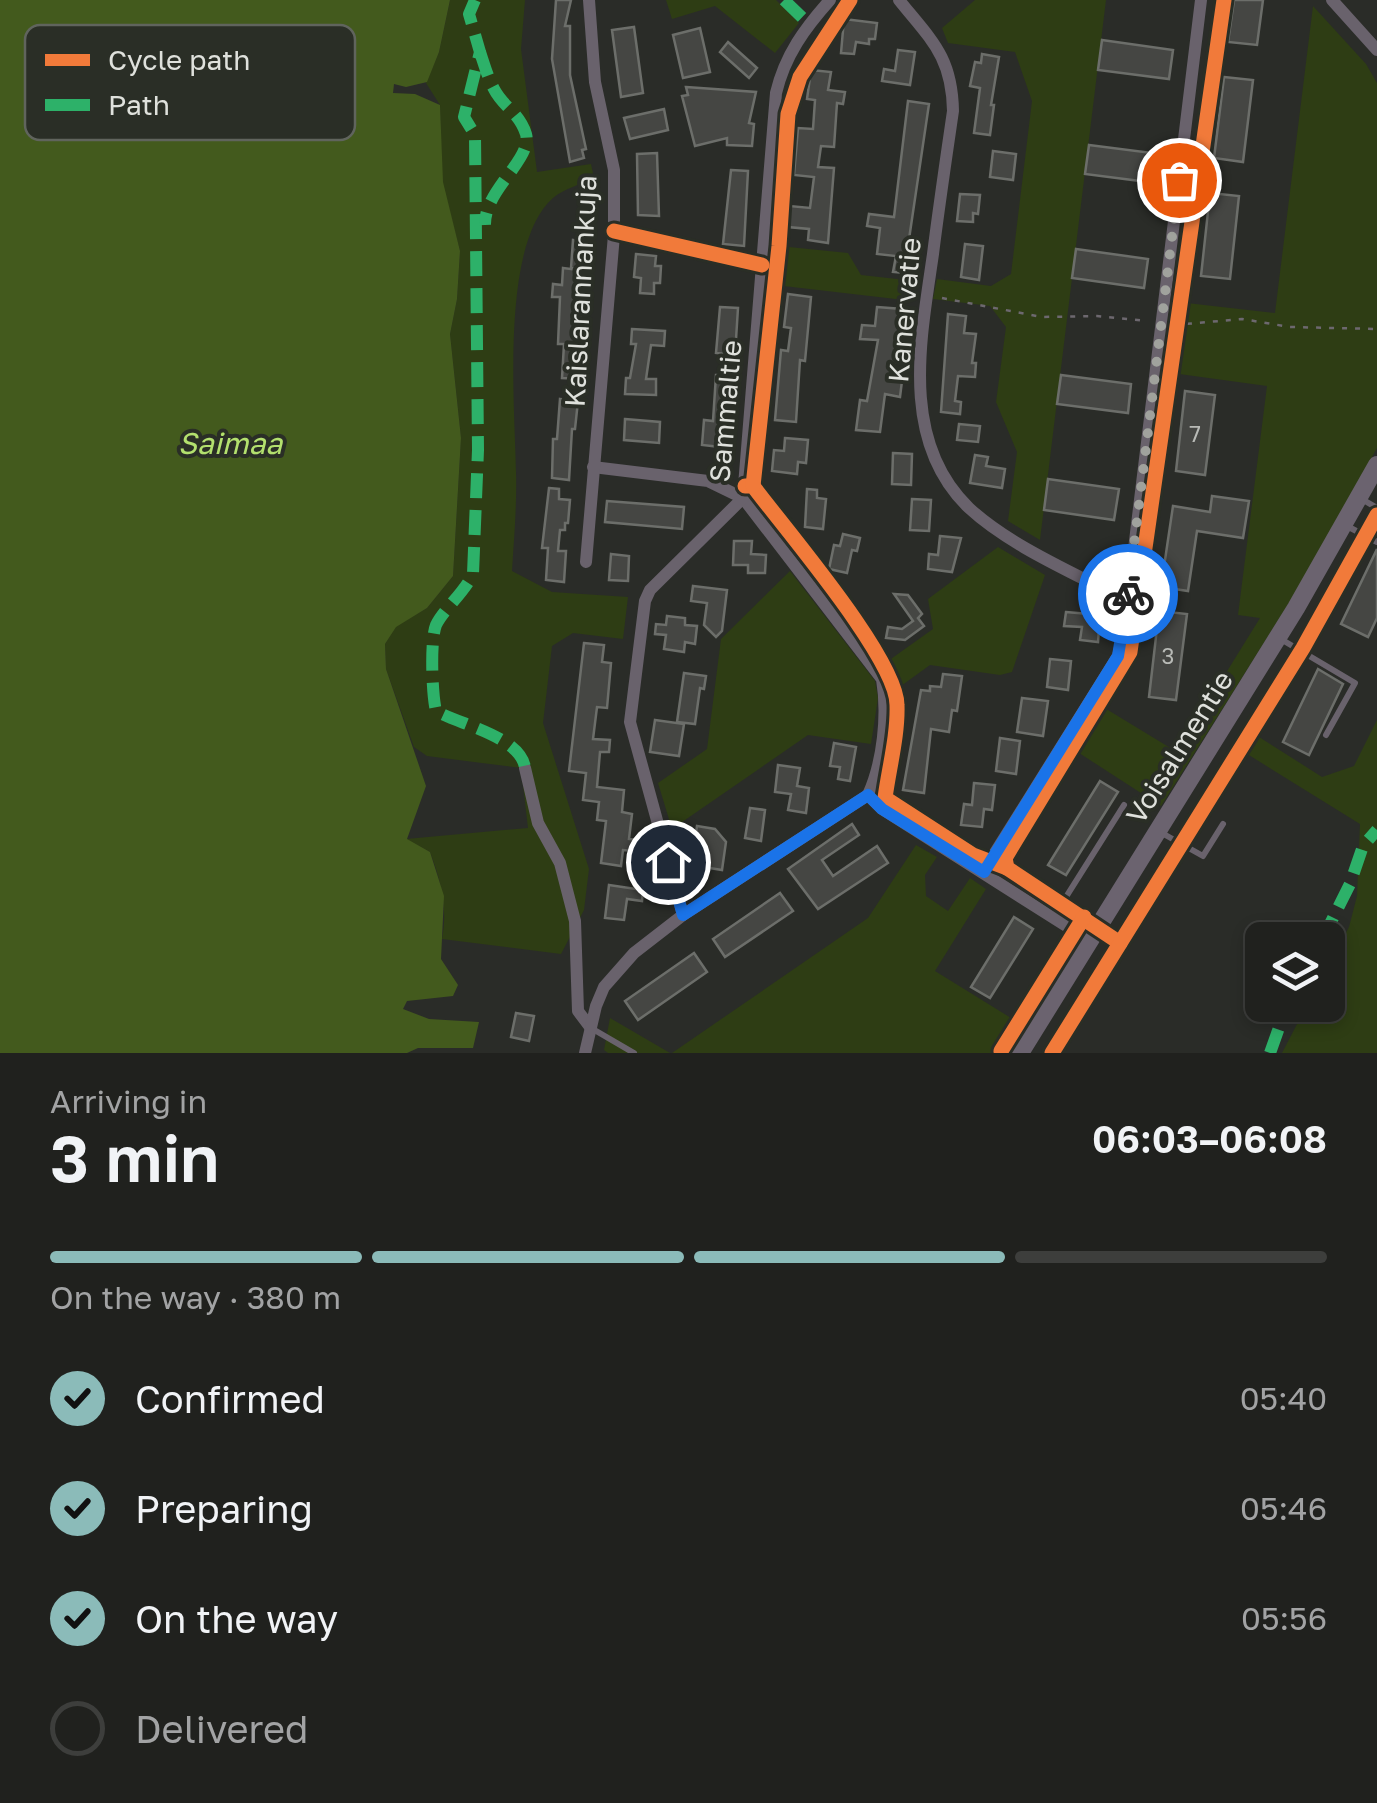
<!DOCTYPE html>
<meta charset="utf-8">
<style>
body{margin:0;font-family:"Golos Text",sans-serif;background:#2d2e2b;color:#f1f3f6;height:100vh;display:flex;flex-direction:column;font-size:38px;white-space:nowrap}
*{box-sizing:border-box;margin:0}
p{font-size:32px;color:#a2a3a4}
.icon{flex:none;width:55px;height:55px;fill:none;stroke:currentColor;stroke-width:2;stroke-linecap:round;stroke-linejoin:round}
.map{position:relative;height:1053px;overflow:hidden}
.drawer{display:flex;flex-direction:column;background:#20211e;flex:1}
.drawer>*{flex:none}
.buttons{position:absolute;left:1245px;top:922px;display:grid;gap:20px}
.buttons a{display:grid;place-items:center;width:100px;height:100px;border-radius:15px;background:#20211e;box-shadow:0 5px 15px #0003,0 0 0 2px #3d3e3c;font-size:50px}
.pin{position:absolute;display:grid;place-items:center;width:85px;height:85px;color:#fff;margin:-42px;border:5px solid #fff;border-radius:50%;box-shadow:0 2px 10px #0007}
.courier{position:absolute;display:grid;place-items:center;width:100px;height:100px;margin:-50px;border:8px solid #1a73e8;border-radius:50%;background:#fff;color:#222;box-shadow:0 2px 12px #0007}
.overview em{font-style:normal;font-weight:600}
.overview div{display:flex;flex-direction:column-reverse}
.overview{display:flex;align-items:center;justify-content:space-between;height:170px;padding:0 50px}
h1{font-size:65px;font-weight:600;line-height:75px}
.bar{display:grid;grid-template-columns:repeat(4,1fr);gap:15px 10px;align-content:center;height:120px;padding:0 50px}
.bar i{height:12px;border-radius:8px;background:#3d3e3c}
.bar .selected{background:#8bbbb9}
.bar p{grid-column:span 4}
ol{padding:0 50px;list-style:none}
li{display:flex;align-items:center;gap:30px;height:110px}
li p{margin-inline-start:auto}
li .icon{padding:10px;border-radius:50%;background:#8bbbb9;color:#111;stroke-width:4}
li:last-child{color:#a2a3a4}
li i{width:55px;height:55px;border:5px solid #3d3e3c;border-radius:50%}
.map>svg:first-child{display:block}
.green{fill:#2e3d14}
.water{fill:#435a1d}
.building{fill:#454643;stroke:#6c6e6a;stroke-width:2.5}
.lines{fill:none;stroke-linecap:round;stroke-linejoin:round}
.path{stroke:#6d686f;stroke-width:2.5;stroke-dasharray:5 8;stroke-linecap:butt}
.lane{stroke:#69626c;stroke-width:6}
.street{stroke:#69626c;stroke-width:12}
.secondary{stroke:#6b636f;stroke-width:18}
.quiet{stroke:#2db169;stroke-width:12;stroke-dasharray:25 12;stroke-linecap:butt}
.cycleway-casing{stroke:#2a2e26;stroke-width:21}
.cycleway{stroke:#f17a3a;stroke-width:15}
.done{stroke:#a0a29d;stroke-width:10;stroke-dasharray:0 18}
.route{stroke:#1a73e8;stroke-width:12}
.labels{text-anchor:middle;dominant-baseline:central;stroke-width:8;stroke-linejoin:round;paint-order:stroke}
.number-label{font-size:22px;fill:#b8bab6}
.street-label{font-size:28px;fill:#dfe1dc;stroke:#2a2e26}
.water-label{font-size:30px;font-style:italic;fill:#b3e06e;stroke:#2a2e26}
.key{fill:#2a2e26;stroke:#60645d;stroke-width:2.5}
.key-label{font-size:28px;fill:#dfe1dc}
</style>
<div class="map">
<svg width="1377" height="1053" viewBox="0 0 1377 1053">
<rect width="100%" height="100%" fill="#2a2c28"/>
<g class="green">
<path d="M 450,0 L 525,0 L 521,49 L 537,172 L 591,164 L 594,178 C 582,184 563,189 553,198 C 500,244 515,406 516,472 C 517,505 514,538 512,571 L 552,592 L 628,597 L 623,639 L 573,633 L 552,646 L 543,723 L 589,869 L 584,910 L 561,954 L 442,939 C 448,908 441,881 430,852 L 406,839 L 528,828 L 521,768 L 427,756 L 414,747 L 386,669 L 385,644 L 396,626 L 427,608 L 453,576 L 461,438 L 450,334 L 457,299 L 460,251 L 442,182 L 440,105 L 426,83 L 439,52 Z"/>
<path d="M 666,0 L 776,0 L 799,23 L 775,53 L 715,6 L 672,19 Z"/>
<path d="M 975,0 L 1106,0 L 1040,540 L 1008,521 L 1017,452 L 996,402 L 1006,327 L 990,306 L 933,299 L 937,279 L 991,286 L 1011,274 L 1032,101 L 1015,52 L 948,43 L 942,28 Z"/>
<path d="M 1313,6 L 1366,64 L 1377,83 L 1377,448 L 1306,576 L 1161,806 L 1076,751 L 1103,707 L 1177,752 L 1260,618 L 1238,615 L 1267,386 L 1172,373 L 1178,302 L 1275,313 Z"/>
<path d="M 779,246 L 848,253 L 861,275 L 915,281 L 913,301 L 775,285 Z"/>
<path d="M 998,547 L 1045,575 L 1012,672 L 1000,675 L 930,665 L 901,686 L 888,661 L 933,629 L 928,599 Z"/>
<path d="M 790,571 L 875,681 L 878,698 L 871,744 L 808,735 L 672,829 L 658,783 L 707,749 L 721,639 Z"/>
<path d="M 1377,720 L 1377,1053 L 1282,1053 L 1307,1005 L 1328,1005 L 1328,967 L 1349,927 L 1357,896 L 1360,824 L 1244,752 L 1256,735 L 1322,777 L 1354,766 Z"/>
<path d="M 916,845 L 937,857 L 925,875 L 926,896 L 948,911 L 970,878 L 986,889 L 935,971 L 1011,1018 L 994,1053 L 672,1053 L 868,918 Z"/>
<path d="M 610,1018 L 670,1053 L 608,1053 L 604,1050 Z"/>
</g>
<path class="water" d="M 0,0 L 450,0 L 439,52 L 427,82 L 406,87 L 394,84 L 393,93 L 415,94 L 440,105 L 443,182 L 460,251 L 457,299 L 450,334 L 461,438 L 453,576 L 427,608 L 396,627 L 385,644 L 386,669 L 426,786 L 407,839 L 430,852 L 444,896 L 441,959 L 458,985 L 453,996 L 407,1001 L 403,1009 L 429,1019 L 479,1022 L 473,1048 L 418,1048 L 407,1053 L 0,1053 Z"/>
<g class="building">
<path d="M 556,0 L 571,0 L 565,26 L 570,26 L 570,75 L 586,149 L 582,150 L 584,158 L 570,162 L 552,59 Z"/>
<path d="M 1234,0 L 1263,0 L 1257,45 L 1228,42 Z"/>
<path d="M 844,19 L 877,23 L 875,39 L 869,39 L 869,44 L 856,42 L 854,54 L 841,53 Z"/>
<path d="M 634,27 L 643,93 L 621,97 L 612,30 Z"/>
<path d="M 700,28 L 710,72 L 683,78 L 673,35 Z"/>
<path d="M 1102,40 L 1173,50 L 1169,79 L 1098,70 Z"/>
<path d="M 728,42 L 757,68 L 749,78 L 720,52 Z"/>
<path d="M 898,50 L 915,52 L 910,85 L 882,81 L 884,69 L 895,71 Z"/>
<path d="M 982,54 L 999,57 L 991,105 L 994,105 L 990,135 L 974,133 L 980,88 L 970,86 L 975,62 L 981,63 Z"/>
<path d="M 811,70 L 831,72 L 828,90 L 845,92 L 843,104 L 837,103 L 834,147 L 821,146 L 818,167 L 834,168 L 828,243 L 808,240 L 809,229 L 788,227 L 790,206 L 810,208 L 814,177 L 794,175 L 798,128 L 813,129 L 815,100 L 807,99 Z"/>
<path d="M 1224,77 L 1253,80 L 1243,162 L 1214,158 Z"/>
<path d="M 686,87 L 756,92 L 749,123 L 754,124 L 752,146 L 727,145 L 727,138 L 695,146 L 682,96 L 688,95 Z"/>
<path d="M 908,101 L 929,104 L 904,273 L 893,272 L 896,256 L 877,254 L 880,228 L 867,226 L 869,214 L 894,217 Z"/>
<path d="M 664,109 L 668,130 L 630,139 L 624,118 Z"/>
<path d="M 1089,145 L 1160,154 L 1156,183 L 1085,174 Z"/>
<path d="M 993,151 L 1016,154 L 1013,180 L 990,177 Z"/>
<path d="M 657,153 L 659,216 L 638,215 L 637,154 Z"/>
<path d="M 731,170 L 748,171 L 744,246 L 723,244 Z"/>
<path d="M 1210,193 L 1239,196 L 1230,279 L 1201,276 Z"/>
<path d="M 960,194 L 980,195 L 978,214 L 973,213 L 973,222 L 957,221 Z"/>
<path d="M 573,240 L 590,242 L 588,269 L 571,268 Z"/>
<path d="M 965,244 L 983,246 L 979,280 L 961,277 Z"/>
<path d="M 1076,249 L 1148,259 L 1144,288 L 1072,278 Z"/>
<path d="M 636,254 L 656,256 L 655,266 L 661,266 L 660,283 L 654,283 L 654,294 L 640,293 L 641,278 L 634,277 Z"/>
<path d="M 563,268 L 579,270 L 577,298 L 584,298 L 582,325 L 575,325 L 581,356 L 580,379 L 562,378 L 564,344 L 558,344 L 560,297 L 552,297 L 553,284 L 562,285 Z"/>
<path d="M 788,294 L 811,297 L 805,361 L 800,360 L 796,422 L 775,420 L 781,350 L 788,351 L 791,328 L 784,327 Z"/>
<path d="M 720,307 L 738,308 L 735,355 L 716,353 Z"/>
<path d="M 877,307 L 902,309 L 892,379 L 902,381 L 900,397 L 885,394 L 880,432 L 856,430 L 860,400 L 867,401 L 878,340 L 860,339 L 862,325 L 875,326 Z"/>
<path d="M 948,314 L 966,316 L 964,333 L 976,334 L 972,363 L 976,363 L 975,377 L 958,376 L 955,401 L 961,402 L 960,414 L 941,412 Z"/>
<path d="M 632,329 L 665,331 L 664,346 L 651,345 L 646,379 L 656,379 L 656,395 L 625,394 L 626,378 L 630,378 L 636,344 L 631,344 Z"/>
<path d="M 716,375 L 732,376 L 727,434 L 722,433 L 721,447 L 702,445 L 704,420 L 713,421 Z"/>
<path d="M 1061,375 L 1131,384 L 1128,413 L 1057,404 Z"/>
<path d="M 1185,391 L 1215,395 L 1205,475 L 1176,471 Z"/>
<path d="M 560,399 L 578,401 L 575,429 L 572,429 L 569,480 L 552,478 L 553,439 L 557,439 Z"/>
<path d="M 625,419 L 660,422 L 659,443 L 624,440 Z"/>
<path d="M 959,424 L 980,426 L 978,442 L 957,440 Z"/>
<path d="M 785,438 L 808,440 L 806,463 L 798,462 L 797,474 L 772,471 L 774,450 L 784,451 Z"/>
<path d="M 893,453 L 912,454 L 911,485 L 892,484 Z"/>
<path d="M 975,455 L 988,457 L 986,466 L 1005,469 L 1002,488 L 970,483 Z"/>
<path d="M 1048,479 L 1119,489 L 1114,520 L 1044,510 Z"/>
<path d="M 549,488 L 559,489 L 559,499 L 570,500 L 568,523 L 565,523 L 565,530 L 560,530 L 558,551 L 566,551 L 564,582 L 546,580 L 548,548 L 542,548 Z"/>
<path d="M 807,489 L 817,490 L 817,498 L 826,499 L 823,529 L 805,527 Z"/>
<path d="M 1212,496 L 1249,501 L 1243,538 L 1197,531 L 1188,591 L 1161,587 L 1173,506 L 1210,512 Z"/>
<path d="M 912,499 L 931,500 L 929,531 L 910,530 Z"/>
<path d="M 607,501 L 684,507 L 682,529 L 605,522 Z"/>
<path d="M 843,534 L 860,538 L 857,551 L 852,550 L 847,573 L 829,569 L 834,545 L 840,546 Z"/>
<path d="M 940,536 L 961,538 L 952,572 L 928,569 L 929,554 L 938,555 Z"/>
<path d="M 734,541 L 752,541 L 751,554 L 766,555 L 765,573 L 748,573 L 748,565 L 733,565 Z"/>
<path d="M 1377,549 L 1377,618 L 1368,637 L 1341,624 Z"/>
<path d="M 611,554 L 629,556 L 628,581 L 609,580 Z"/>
<path d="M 693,586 L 727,590 L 722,631 L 716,637 L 704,625 L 707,603 L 691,601 Z"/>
<path d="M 894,594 L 908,595 L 922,614 L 918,618 L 924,626 L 905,640 L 886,638 L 888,627 L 902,629 L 913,621 Z"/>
<path d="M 1159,611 L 1187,614 L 1176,700 L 1149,697 Z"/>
<path d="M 1066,612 L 1100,615 L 1098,642 L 1080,640 L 1082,627 L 1064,626 Z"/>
<path d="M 667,616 L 685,618 L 685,625 L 697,626 L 695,644 L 685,642 L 684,652 L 664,649 L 666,635 L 655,634 L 656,624 L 666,625 Z"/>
<path d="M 584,643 L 604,645 L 602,662 L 611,663 L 607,708 L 597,707 L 593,739 L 610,740 L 609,752 L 600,752 L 597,787 L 624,790 L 622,812 L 632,814 L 629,839 L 637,840 L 635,851 L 623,850 L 621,866 L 601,863 L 606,821 L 597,820 L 599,802 L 583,800 L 586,773 L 569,771 Z"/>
<path d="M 1050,659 L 1071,661 L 1068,690 L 1047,687 Z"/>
<path d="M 1318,669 L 1343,684 L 1309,755 L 1283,742 Z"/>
<path d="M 684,673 L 706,676 L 704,689 L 700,688 L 695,724 L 677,722 Z"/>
<path d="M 943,674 L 962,676 L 957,711 L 952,710 L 949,732 L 931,729 L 924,793 L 903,790 L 921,690 L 930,691 L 930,686 L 941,687 Z"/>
<path d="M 1022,698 L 1048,701 L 1043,736 L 1017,732 Z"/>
<path d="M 655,720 L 684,724 L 679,756 L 650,752 Z"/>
<path d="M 1000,738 L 1020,741 L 1016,774 L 996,771 Z"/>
<path d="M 834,743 L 856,747 L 850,781 L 838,779 L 840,767 L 830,766 Z"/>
<path d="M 778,765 L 800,768 L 797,786 L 809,788 L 806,813 L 788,810 L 791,794 L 775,792 Z"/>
<path d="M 1100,781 L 1118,792 L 1066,875 L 1048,865 Z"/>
<path d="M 974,783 L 995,785 L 992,810 L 984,809 L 982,827 L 961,825 L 964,804 L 972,805 Z"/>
<path d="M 750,808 L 765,810 L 761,841 L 745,838 Z"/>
<path d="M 852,824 L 859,835 L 822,860 L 833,876 L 877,846 L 888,863 L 818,909 L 788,869 Z"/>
<path d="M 697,826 L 715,829 L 726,842 L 722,870 L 691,865 Z"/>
<path d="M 609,885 L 643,890 L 642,901 L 627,899 L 624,920 L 605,918 Z"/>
<path d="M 780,893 L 793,911 L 725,957 L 713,939 Z"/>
<path d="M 1014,917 L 1033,929 L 990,998 L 971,987 Z"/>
<path d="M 694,953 L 707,972 L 638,1020 L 625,1001 Z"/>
<path d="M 516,1013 L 534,1016 L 529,1041 L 511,1037 Z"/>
</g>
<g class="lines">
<g class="path">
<path d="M 942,298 L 1042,317 L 1097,316 L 1147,321"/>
<path d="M 1174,325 L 1242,319 L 1290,327 L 1377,329"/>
</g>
<g class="lane">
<path d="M 1360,498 L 1377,508"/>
<path d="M 1345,525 L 1377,542"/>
<path d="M 1279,638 L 1355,683 L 1326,735"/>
<path d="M 1160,832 L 1203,856 L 1223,824"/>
<path d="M 1054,916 L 1124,805"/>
<path d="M 591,1028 L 634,1053"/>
</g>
<g class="street">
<path d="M 899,0 C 931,40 952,56 953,111 C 946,159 939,206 933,254 C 921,338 899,441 969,508 C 1011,547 1077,574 1127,601"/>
<path d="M 1332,0 L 1377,50"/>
<path d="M 593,467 L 708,481 L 743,498 L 882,679 C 888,715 883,762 868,795"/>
<path d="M 586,562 L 614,235 L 614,170 L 595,82 L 589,0"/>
<path d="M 525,768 L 538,823 L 560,863 L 575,921 L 578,1011 L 590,1027"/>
<path d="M 983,872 L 1118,656 L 1124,631 L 1201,0"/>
<path d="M 683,915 L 630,722 L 645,601 L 650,590 L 743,498 L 776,93 C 785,55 805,28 830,0"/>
<path d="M 585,1053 L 596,1006 L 604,987 L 634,953 L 683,915 L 868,795 L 882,809 L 1090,941"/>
</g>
<path class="secondary" d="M 1020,1053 L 1296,608 L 1377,465"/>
<g class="quiet">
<path d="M 475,0 L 469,14 L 480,52 L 464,117 L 475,135 L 478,450 L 473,574 C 463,594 443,610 436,625 C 430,640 432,695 436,711 C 461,725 521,737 525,768"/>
<path d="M 784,0 L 809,24"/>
<path d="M 480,52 C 484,64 488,78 494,89 C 503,107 519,112 526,134 C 533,159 484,190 485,225"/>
<path d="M 1322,940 L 1350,884 L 1363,846 L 1377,830"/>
<path d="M 1270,1053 L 1287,1005"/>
</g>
<g class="cycleway-casing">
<g id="cycleway">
<path d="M 614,231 L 762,265"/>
<path d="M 745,486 L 753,486 C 785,529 897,659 897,705 C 898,735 889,768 885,798 L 973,855 L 1007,868"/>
<path d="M 753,486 L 779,246 L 788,114 L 800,77 L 850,0"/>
<path d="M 1120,943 L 1007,868 L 1005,858 L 1130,652 L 1224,0"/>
<path d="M 1001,1051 L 1084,917"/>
<path d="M 1052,1053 L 1303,648 L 1377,515"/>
</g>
</g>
<use href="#cycleway" class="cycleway"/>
</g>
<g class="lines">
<path class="done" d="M 1128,594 L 1179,180"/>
<path class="route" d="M 668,862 L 683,915 L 868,795 L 882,809 L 984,872 L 1118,656 L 1128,594"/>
</g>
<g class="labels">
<g class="number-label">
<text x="1195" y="433">7</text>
<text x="1168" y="655">3</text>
</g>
<g class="street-label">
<text transform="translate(580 291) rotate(-87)">Kaislarannankuja</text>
<text transform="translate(904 310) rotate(-85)">Kanervatie</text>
<text transform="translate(725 411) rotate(-85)">Sammaltie</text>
<text transform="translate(1179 747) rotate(-58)">Voisalmentie</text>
</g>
<g class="water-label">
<text x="230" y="443">Saimaa</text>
</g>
</g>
<rect x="25" y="25" width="330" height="115" rx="15" class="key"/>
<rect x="45" y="54" width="45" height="12" fill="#f17a3a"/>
<rect x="45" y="99" width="45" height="12" fill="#2db169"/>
<g class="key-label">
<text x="108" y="70">Cycle path</text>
<text x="108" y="115">Path</text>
</g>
</svg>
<div class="buttons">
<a><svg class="icon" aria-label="layers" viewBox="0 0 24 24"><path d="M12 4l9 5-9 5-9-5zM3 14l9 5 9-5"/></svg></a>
</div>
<div class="pin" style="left:1179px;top:180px;background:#ea580c"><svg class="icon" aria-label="bag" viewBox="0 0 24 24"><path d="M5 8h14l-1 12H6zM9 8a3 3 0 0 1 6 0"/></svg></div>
<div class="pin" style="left:668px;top:862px;background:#1f2937"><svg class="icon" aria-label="home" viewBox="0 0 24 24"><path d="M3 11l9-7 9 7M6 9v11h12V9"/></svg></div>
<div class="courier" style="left:1128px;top:594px"><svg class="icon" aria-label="bike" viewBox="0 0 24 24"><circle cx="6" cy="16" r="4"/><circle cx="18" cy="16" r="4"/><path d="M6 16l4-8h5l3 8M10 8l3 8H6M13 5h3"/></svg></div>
</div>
<section class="drawer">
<div class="overview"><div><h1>3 min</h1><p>Arriving in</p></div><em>06:03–06:08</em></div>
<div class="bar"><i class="selected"></i><i class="selected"></i><i class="selected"></i><i></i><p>On the way · 380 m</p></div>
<ol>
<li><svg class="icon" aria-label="check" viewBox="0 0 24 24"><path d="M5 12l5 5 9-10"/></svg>Confirmed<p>05:40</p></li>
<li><svg class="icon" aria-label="check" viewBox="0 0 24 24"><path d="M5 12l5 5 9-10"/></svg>Preparing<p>05:46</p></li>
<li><svg class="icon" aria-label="check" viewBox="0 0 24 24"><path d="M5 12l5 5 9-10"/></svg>On the way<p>05:56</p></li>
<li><i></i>Delivered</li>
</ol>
</section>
